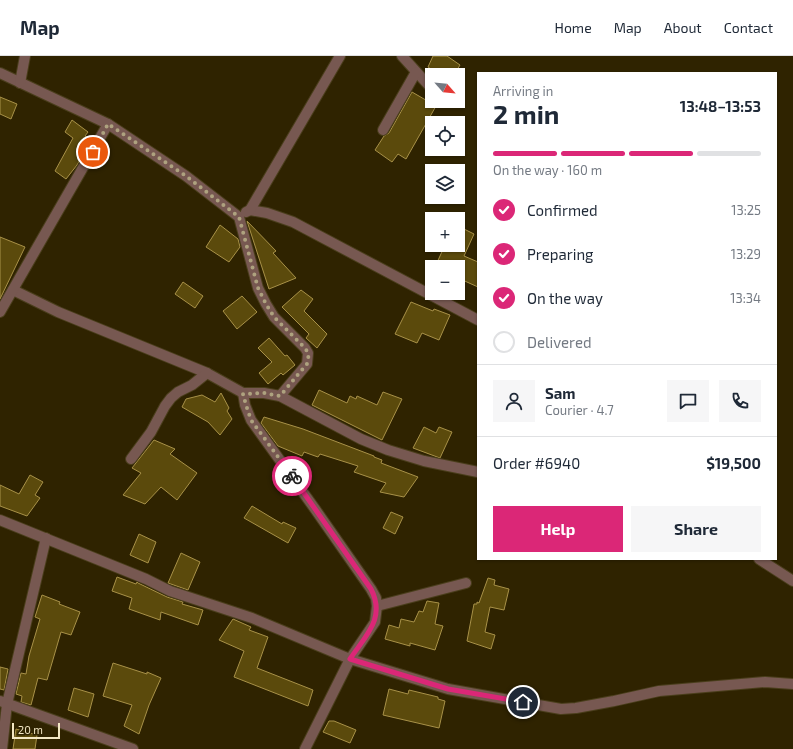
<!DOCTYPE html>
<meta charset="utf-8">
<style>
body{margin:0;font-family:"Exo 2",sans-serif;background:#f6f6f7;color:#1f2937;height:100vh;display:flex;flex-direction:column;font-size:15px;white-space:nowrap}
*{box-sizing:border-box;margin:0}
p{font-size:13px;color:#747a83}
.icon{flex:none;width:22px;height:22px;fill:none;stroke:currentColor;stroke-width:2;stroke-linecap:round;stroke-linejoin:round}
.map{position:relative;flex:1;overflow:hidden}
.panel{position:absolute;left:477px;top:16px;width:300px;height:488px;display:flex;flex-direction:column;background:#fff;border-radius:0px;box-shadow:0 1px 3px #0004}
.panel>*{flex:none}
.needle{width:26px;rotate:117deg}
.buttons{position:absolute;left:425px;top:12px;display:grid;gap:8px}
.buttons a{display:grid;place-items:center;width:40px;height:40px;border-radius:0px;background:#fff;box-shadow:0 1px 3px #0004;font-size:20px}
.scale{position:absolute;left:12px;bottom:10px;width:48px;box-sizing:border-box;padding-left:4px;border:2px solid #f3e7c4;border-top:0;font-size:11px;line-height:14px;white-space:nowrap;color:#f3e7c4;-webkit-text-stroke:3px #2f2300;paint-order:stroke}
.pin{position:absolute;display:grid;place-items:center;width:34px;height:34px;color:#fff;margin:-17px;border:2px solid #fff;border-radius:50%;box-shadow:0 1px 4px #0007}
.courier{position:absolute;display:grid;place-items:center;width:40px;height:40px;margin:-20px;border:3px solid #db2777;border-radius:50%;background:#fff;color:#222;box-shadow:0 1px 5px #0007}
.head em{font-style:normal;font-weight:700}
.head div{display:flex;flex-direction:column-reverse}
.head{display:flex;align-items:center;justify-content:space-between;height:68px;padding:0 16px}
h1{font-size:26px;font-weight:700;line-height:30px}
.bar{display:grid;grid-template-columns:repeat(4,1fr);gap:6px 4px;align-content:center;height:48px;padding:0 16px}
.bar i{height:5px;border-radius:3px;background:#e0e1e3}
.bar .active{background:#db2777}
.bar p{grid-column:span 4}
.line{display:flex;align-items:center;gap:10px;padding:0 16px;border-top:1px solid #e0e1e3}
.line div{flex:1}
.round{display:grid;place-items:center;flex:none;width:42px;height:42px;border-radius:0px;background:#f6f6f7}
ol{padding:0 16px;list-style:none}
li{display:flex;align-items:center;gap:12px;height:44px}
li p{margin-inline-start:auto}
li .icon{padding:4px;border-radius:50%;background:#db2777;color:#fff;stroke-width:4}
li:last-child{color:#747a83}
li i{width:22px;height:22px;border:2px solid #e0e1e3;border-radius:50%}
.button{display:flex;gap:8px;margin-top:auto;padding:8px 16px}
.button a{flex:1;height:46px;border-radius:0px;background:#db2777;color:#fff;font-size:16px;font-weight:700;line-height:46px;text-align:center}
.button a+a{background:#f6f6f7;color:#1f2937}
header{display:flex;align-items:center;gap:24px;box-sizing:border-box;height:56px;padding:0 20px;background:#fff;border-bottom:1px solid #e0e1e3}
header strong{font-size:19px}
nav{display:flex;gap:22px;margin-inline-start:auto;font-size:14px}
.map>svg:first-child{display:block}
.building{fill:#5b4a0c;stroke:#a89148}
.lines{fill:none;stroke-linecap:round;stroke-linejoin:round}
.minor-casing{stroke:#4a3e1b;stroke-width:12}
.minor{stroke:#775851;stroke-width:10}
.done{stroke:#aea27f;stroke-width:4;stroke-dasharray:0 7.2}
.route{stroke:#db2777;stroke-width:5}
</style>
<header>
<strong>Map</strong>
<nav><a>Home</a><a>Map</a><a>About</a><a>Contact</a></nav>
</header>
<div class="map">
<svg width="793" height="693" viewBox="0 0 793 693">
<rect width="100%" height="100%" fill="#2f2300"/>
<g class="building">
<path d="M 433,0 L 447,0 L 460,9 L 454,19 L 440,19 L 428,11 Z"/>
<path d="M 412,36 L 436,50 L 406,103 L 398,98 L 392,106 L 375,94 L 384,80 L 389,77 Z"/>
<path d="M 0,41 L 17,48 L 11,63 L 0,58 Z"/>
<path d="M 72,64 L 88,76 L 85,80 L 91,84 L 77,109 L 66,123 L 55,115 L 73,82 L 65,76 Z"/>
<path d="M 247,165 L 276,195 L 273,197 L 296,222 L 269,233 Z"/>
<path d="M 220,169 L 238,183 L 240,191 L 229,206 L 206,191 Z"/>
<path d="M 458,170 L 474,178 L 464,200 L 478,206 L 478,231 L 458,222 L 458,211 L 435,211 L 445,189 L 458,189 Z"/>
<path d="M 0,181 L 25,191 L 0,243 Z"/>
<path d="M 183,226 L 203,240 L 195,252 L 175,238 Z"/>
<path d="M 301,234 L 313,243 L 304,255 L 327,278 L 317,292 L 306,282 L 309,278 L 282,251 Z"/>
<path d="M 242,240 L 257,256 L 237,273 L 223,255 Z"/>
<path d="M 411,246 L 433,255 L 434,253 L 450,259 L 439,284 L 422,277 L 417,287 L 395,278 Z"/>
<path d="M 269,282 L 285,300 L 287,299 L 295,309 L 283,319 L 281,317 L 268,328 L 259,317 L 272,306 L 258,292 Z"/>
<path d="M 319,334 L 347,347 L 350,340 L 356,343 L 357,340 L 377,349 L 383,336 L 402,343 L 382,384 L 312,349 Z"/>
<path d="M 221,337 L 229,352 L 227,355 L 232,363 L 220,379 L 208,366 L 182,351 L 186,343 L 202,339 L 215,346 Z"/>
<path d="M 264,361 L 303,373 L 374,400 L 374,401 L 382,404 L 381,407 L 418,421 L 404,441 L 380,436 L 386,427 L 354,416 L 358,410 L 320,398 L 318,401 L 304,396 L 302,400 L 278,390 L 261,367 Z"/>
<path d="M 424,371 L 436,377 L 439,371 L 452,376 L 440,402 L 413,392 Z"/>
<path d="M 154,384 L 175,393 L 170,398 L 197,417 L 177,444 L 161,431 L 145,448 L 123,439 L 141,417 L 132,412 Z"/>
<path d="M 30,419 L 43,426 L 35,439 L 40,442 L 27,460 L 0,450 L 0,429 L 19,438 Z"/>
<path d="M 252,450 L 282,468 L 283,466 L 296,472 L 288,487 L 244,462 Z"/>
<path d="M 391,456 L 403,461 L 395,478 L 383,472 Z"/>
<path d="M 139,478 L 156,486 L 148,507 L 130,499 Z"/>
<path d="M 181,497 L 200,506 L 188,534 L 168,527 Z"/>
<path d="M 117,521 L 136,528 L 137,526 L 138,527 L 167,541 L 183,546 L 182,548 L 203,554 L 198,569 L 161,556 L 160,564 L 129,553 L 132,542 L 112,535 Z"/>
<path d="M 488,522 L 495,524 L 494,529 L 509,533 L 504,554 L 490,551 L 485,576 L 495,579 L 491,593 L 467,585 L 474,548 L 477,548 L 477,546 L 479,547 Z"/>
<path d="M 42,539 L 60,546 L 59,548 L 80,556 L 71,579 L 61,576 L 47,624 L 38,622 L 31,649 L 21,646 L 22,640 L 16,638 L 21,617 L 26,618 L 29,600 L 40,563 L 35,561 Z"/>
<path d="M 427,545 L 439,547 L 435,568 L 443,570 L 435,594 L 410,587 L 410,590 L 385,583 L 389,569 L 399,572 L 401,563 L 414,566 L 419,555 L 423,556 Z"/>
<path d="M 233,563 L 251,571 L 249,574 L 268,581 L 257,612 L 313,634 L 308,650 L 234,621 L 244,595 L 219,584 Z"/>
<path d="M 113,607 L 147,618 L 147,616 L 161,622 L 149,649 L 139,678 L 124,670 L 132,649 L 103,640 Z"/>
<path d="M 0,611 L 8,613 L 4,634 L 0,633 Z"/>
<path d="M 74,632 L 94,638 L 88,661 L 68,654 Z"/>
<path d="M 389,633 L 408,638 L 409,634 L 438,641 L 438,643 L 445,645 L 439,672 L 383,659 Z"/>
<path d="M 329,665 L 334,665 L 356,674 L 350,687 L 323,676 Z"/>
<path d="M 16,673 L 37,679 L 35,693 L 13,693 Z"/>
</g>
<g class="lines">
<g class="minor-casing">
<g id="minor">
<path d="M 402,0 L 432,33"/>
<path d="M 0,17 L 108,68 L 186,120 L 239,161 L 258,232 L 266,248 L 274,261 L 305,292 L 308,297 L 307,308 L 280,340"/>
<path d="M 20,27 L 25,0"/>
<path d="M 383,74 L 416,16"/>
<path d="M 250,154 L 267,157 L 293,166 L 478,264"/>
<path d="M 246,156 L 250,154 L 340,0"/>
<path d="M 13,234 L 58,256 L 207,317 L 243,337 L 264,337 L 280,340 L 361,383 L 388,394 L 424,405 L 478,416"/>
<path d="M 0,256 L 108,68"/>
<path d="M 243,337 L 245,349 L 251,364 L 315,453 L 371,533 L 376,542 L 377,550 L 375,566 L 350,603 L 305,693"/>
<path d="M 131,403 L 151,376 L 165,350 L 171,342 L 178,336 L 192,329 L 207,317"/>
<path d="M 0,464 L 146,523 L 170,535 L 252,562 L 350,603 L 448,633 L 561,653 L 576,652 L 614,645 L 659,635 L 765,626 L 793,628"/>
<path d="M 759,503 L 793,525"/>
<path d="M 377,550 L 466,527"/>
<path d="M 0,645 L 133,693"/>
<path d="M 2,693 L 7,648 L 46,482"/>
</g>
</g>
<use href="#minor" class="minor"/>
</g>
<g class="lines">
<path class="done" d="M 93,96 L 108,68 L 186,120 L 239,161 L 258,232 L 266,248 L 274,261 L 305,292 C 309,298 309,302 307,308 L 280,340 L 264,337 L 243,338 L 246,349 L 251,364 L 292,420"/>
<path class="route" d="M 292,420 L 371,533 C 386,562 366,579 350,603 L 448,633 L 523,646"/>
</g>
</svg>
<div class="buttons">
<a><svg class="needle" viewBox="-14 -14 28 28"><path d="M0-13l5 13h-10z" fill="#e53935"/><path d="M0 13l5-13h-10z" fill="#747a83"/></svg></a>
<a><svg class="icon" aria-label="locate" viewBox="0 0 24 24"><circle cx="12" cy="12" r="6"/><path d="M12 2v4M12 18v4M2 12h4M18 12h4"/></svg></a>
<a><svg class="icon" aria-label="layers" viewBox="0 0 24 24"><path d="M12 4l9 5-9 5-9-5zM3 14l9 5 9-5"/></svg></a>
<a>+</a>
<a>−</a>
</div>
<div class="scale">20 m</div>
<div class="pin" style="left:93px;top:96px;background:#ea580c"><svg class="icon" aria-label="bag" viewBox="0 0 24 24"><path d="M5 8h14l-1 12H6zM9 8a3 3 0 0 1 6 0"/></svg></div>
<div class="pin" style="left:523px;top:646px;background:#1f2937"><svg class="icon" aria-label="home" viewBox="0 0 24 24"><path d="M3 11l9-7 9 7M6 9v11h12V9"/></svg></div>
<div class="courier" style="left:292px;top:420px"><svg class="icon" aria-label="bike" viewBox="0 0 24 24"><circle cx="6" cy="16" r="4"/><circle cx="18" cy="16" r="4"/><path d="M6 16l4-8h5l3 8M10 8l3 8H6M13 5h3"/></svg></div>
<section class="panel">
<div class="head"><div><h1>2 min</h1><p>Arriving in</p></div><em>13:48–13:53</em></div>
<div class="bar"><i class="active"></i><i class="active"></i><i class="active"></i><i></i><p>On the way · 160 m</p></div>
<ol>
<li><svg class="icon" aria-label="check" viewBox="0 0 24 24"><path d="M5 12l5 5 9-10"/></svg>Confirmed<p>13:25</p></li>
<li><svg class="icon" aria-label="check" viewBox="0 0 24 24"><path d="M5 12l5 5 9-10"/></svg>Preparing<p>13:29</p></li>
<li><svg class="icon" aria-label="check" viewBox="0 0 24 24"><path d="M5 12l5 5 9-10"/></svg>On the way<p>13:34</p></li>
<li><i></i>Delivered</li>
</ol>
<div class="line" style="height:72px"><a class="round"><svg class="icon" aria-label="person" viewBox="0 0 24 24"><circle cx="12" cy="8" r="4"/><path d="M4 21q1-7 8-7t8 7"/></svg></a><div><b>Sam</b><p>Courier · 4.7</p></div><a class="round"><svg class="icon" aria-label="chat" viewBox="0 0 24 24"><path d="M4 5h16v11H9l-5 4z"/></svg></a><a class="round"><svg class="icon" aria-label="phone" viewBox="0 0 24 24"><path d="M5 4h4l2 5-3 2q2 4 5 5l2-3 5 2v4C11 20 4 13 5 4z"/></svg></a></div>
<div class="line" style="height:52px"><div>Order #6940</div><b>$19,500</b></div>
<div class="button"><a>Help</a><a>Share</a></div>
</section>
</div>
